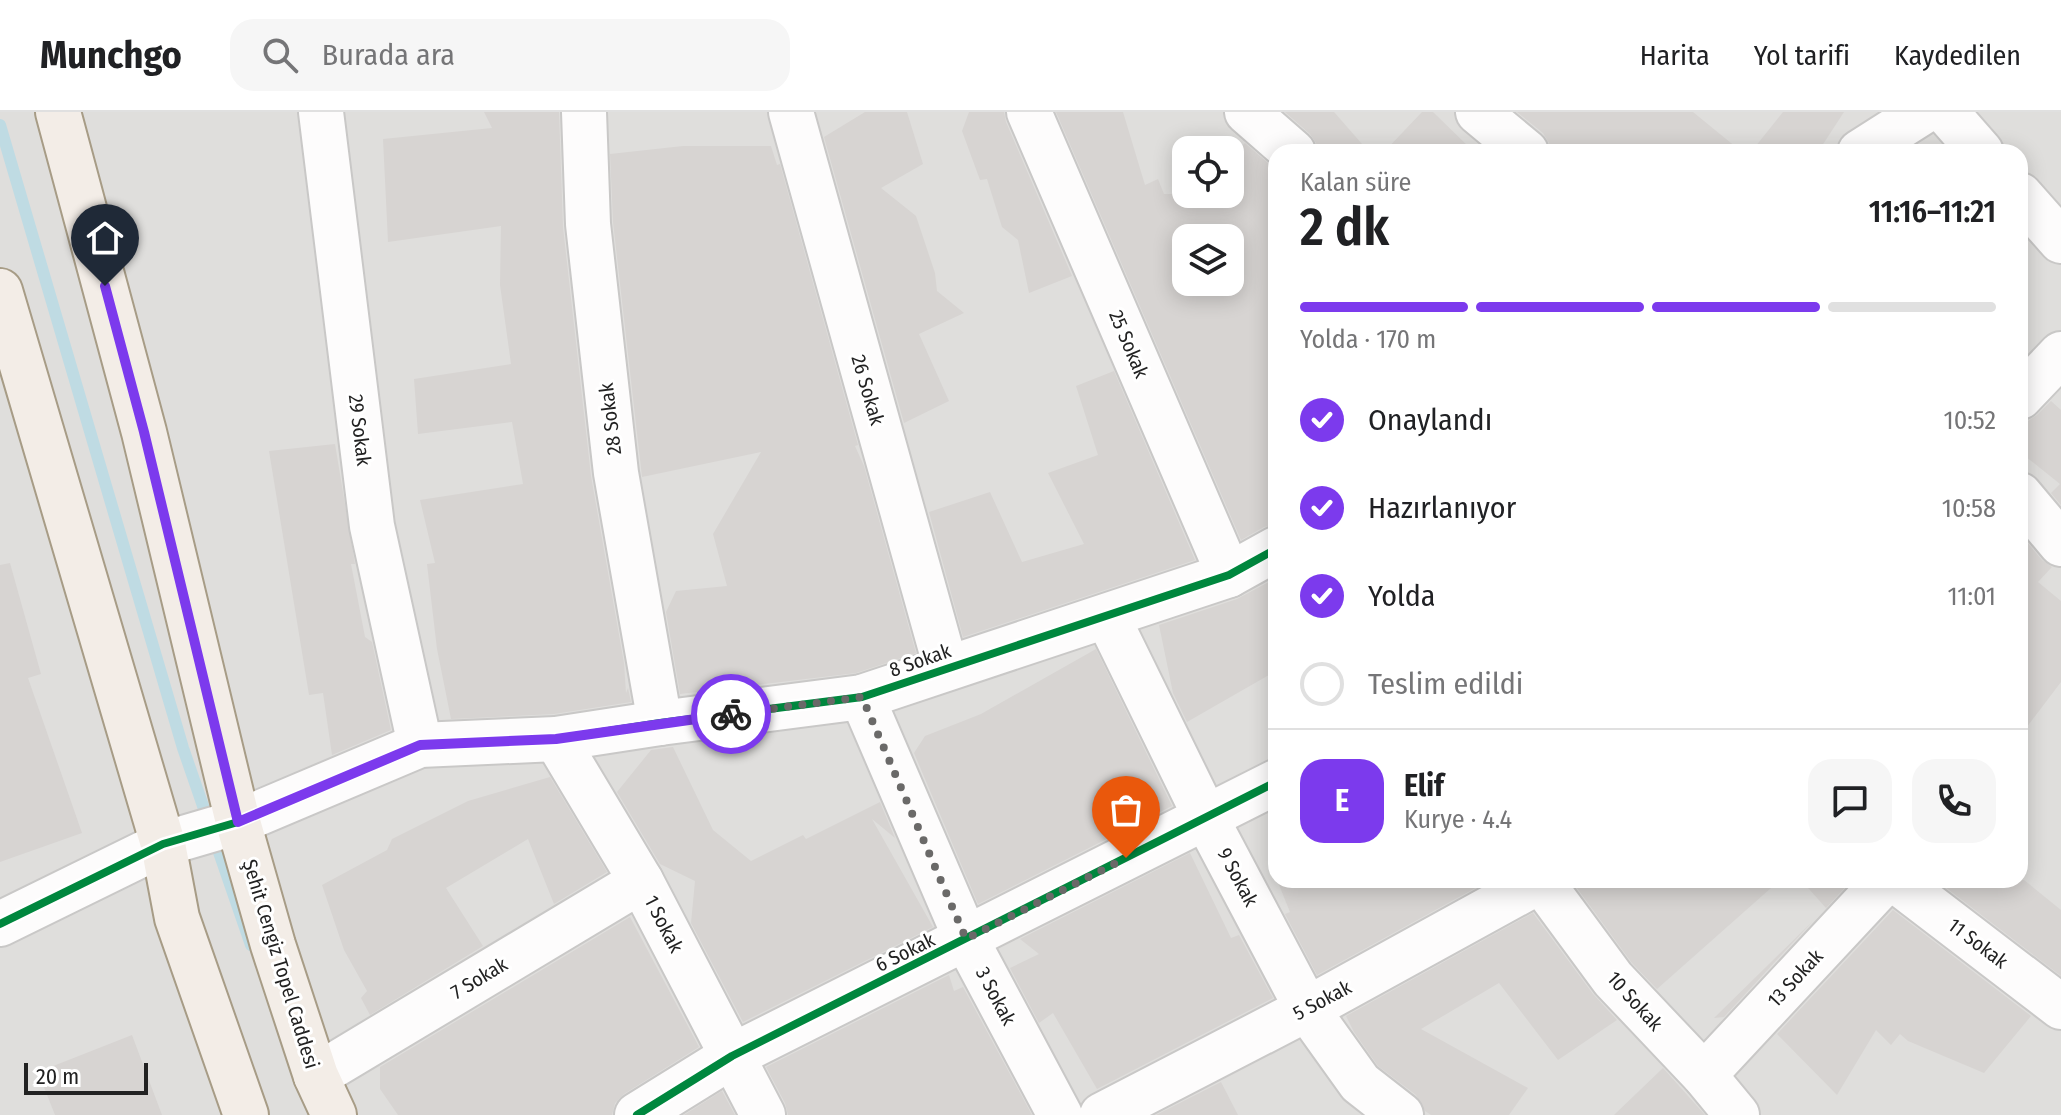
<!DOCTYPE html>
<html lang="tr">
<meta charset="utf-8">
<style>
body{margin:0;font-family:"Fira Sans Condensed",sans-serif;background:#f6f6f6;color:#202124;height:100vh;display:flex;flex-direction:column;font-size:30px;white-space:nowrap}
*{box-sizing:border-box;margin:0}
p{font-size:26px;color:#757577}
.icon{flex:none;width:44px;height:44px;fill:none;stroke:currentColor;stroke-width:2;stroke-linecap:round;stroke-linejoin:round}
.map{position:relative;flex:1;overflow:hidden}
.details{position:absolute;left:1268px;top:32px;width:760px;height:744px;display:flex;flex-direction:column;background:#fff;border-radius:24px;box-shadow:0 4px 20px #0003}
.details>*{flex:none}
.controls{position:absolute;left:1172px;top:24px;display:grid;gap:16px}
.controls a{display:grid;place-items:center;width:72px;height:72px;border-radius:16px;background:#fff;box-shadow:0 4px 20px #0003;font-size:40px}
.scale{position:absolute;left:24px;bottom:20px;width:124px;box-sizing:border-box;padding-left:8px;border:4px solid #222;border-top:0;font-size:22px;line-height:28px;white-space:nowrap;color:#222;-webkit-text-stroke:6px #fff;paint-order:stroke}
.pin{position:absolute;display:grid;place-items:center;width:68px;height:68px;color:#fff;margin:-82px -34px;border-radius:50% 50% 50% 0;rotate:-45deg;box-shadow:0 0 8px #0007}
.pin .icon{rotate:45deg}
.courier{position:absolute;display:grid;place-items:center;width:80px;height:80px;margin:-40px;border:6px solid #7c3aed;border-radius:50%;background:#fff;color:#222;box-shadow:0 2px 10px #0007}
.overview em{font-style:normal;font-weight:600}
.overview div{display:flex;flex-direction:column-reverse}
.overview{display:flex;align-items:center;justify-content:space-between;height:136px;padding:0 32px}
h1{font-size:52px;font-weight:600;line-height:60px}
.bar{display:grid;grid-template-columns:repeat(4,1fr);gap:12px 8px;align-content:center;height:96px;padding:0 32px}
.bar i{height:10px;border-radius:6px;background:#e0e0e0}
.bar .active{background:#7c3aed}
.bar p{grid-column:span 4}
.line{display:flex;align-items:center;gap:20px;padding:0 32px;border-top:2px solid #e0e0e0}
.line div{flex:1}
.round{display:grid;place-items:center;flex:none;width:84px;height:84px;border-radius:24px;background:#f6f6f6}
ol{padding:0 32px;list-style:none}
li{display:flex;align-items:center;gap:24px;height:88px}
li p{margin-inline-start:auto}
li .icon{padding:8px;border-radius:50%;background:#7c3aed;color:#fff;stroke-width:4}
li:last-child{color:#757577}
li i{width:44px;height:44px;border:4px solid #e0e0e0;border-radius:50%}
header{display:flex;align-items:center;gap:48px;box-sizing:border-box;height:112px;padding:0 40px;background:#fff;border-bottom:2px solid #e0e0e0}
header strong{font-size:38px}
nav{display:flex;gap:44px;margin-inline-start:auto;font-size:28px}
.search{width:560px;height:72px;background:#f6f6f6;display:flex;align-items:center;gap:20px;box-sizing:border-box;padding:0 28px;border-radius:24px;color:#757577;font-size:30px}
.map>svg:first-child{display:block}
.residential{fill:#dfdedc;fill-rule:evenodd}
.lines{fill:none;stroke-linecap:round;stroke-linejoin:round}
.stream{stroke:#bfdbe3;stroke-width:12}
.building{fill:#d7d4d2;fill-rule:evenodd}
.minor-casing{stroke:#c9c8c7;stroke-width:48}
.major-casing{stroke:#a79c86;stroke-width:48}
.minor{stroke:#fdfcfc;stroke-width:44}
.major{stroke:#f3ede7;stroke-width:44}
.cycleway-casing{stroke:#fff;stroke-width:13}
.cycleway{stroke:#00873e;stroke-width:8}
.done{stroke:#6a6968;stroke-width:8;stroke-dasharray:0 14.4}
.route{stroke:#7c3aed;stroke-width:10}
.labels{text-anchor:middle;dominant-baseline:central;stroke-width:6;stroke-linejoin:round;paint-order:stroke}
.street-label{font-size:20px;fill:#222;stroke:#fff}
</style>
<header>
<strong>Munchgo</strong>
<div class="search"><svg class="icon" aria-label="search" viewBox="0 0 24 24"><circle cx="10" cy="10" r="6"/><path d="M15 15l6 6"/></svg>Burada ara</div>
<nav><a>Harita</a><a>Yol tarifi</a><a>Kaydedilen</a></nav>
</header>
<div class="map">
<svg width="2061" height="1003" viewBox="0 0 2061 1003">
<rect width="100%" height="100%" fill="#f0eeeb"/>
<path class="residential" d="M 0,0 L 2061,0 L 2061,1003 L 0,1003 ZM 1186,38 L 1230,38 L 1230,82 L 1186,82 ZM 1276,40 L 2020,40 L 2020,768 L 1276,768 ZM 1186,126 L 1230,126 L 1230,170 L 1186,170 Z"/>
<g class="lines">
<path class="stream" d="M 0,13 L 183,636 L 251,833"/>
</g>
<g class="building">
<path d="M 484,0 L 559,0 L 563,115 L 591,364 L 624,551 L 626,581 L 628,576 L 631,590 L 554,602 L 451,607 L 437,537 L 427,452 L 435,451 L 420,388 L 523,372 L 512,310 L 418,322 L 414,267 L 511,252 L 500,173 L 501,114 L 388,130 L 383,27 L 492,16 Z"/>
<path d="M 865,0 L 907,0 L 923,52 L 881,76 L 916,104 L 935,161 L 937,179 L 964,201 L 919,222 L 949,289 L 904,311 L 824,25 Z"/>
<path d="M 969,0 L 1004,0 L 1006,10 L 1072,164 L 1029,181 L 1018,128 L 1002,115 L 987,67 L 980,68 L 962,19 Z"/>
<path d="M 1056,0 L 1123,0 L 1145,73 L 1158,67 L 1164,82 L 1230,82 L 1230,45 L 1245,31 L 1276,58 L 1276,412 L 1264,415 L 1241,428 ZM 1186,126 L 1230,126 L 1230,170 L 1186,170 Z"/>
<path d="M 1285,0 L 1334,0 L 1369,40 L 1317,40 L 1316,31 L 1310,22 Z"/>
<path d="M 1422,0 L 1433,0 L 1474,40 L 1384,40 Z"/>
<path d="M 1517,0 L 1693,0 L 1742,40 L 1550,40 L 1549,31 L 1543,21 Z"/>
<path d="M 1783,0 L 1844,0 L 1818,40 L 1751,40 Z"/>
<path d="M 683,34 L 771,34 L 777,53 L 780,52 L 858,333 L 855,334 L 864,354 L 916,541 L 856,561 L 680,582 L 666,500 L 676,479 L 727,474 L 713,422 L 761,340 L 642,365 L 613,110 L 610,42 Z"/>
<path d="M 1114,259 L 1195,448 L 963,525 L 929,400 L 990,380 L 1022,450 L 1084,432 L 1048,361 L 1098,343 L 1076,274 Z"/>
<path d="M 2051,289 L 2061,298 L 2061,393 L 2051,381 L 2060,372 L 2020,340 L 2020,309 L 2028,309 L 2037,303 Z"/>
<path d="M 335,332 L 355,452 L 351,452 L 365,525 L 372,530 L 391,618 L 332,643 L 323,581 L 309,583 L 269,339 Z"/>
<path d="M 2020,422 L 2042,448 L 2052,455 L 2038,470 L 2061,489 L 2061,570 L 2020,624 Z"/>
<path d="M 10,451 L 41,562 L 28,566 L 82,721 L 0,750 L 0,453 Z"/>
<path d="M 1276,466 L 1276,559 L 1187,610 L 1173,581 L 1159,513 L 1237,487 Z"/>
<path d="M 1096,537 L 1172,694 L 978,792 L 914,641 L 925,624 L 981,602 Z"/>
<path d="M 673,635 L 713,718 L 751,749 L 803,723 L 806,727 L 880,690 L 895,726 L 872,707 L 933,815 L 743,910 L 691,811 L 695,769 L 660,752 L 617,680 L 651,638 Z"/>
<path d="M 550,665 L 607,760 L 554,792 L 528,727 L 446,776 L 483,834 L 370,903 L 361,886 L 367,879 L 344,838 L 322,773 L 387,738 L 392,727 L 468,689 Z"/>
<path d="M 1190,741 L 1231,826 L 1239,823 L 1273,886 L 1097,977 L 1053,901 L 1039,911 L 1010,856 L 1039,842 L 1020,827 Z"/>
<path d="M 1277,768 L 1490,768 L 1317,863 L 1285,802 L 1290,800 Z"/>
<path d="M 1571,768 L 1780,768 L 1657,877 L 1632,851 Z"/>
<path d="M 1801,768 L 1852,768 L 1826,796 Z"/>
<path d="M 1936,768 L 2024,768 L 2061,798 L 2061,864 Z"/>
<path d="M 1893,798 L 2031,904 L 1984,961 L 1908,929 L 1900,922 L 1891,933 L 1876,918 L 1837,983 L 1777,922 Z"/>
<path d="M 1533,801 L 1593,882 L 1617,908 L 1558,948 L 1499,871 L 1421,917 L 1528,976 L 1509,1003 L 1431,1003 L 1425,999 L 1416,983 L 1378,954 L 1354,920 L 1346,904 Z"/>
<path d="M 630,805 L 699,935 L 624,982 L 615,991 L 612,1003 L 398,1003 L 380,977 L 380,955 Z"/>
<path d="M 1813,809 L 1724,905 L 1714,906 Z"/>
<path d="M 949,863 L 954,879 L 963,875 L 1032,1003 L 788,1003 L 785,991 L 766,955 Z"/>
<path d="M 132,923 L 162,1003 L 55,1003 L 38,960 Z"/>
<path d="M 1663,956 L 1705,1003 L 1614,1003 Z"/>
<path d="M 1221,970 L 1238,1003 L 1156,1003 Z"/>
<path d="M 722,979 L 735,1003 L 684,1003 Z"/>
</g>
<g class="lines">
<g class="minor-casing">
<g id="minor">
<path d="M 321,0 L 372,414 L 420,633"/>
<path d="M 584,0 L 588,112 L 616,361 L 660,611"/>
<path d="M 791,0 L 946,556"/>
<path d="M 1029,0 L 1229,463"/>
<path d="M 1247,0 L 1293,40"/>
<path d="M 1478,0 L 1526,40"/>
<path d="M 1946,0 L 1981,40"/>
<path d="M 1860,40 L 1923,0"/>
<path d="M 2020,83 L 2061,129"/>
<path d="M 2020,285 L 2061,242"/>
<path d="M 2020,383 L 2061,432"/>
<path d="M 1107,504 L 1206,706 L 1307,897 L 1360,971 L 1401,1003"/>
<path d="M 862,585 L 966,827 L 1060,1003"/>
<path d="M 556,627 L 641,769 L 763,1003"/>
<path d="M 1540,768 L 1613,867 L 1704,963 L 1737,1003"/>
<path d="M 1895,768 L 2061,895"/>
<path d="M 0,812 L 163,732 L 238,710 L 420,633 L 556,627 L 660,611 L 862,585 L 1229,463 L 1276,437"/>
<path d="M 1704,963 L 1886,768"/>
<path d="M 316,964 L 641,769"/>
<path d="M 637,1003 L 732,944 L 1276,670"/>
<path d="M 1102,1003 L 1307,897 L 1540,769"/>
</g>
</g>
<g class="major-casing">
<g id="major">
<path d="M 58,0 L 144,320 L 238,710 L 273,833 L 316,964 L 334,1003"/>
<path d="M 0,179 L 163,732 L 177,806 L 246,1003"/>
</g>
</g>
<use href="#minor" class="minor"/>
<use href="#major" class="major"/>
<g class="cycleway-casing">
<g id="cycleway">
<path d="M 0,812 L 163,732 L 238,710 L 420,633 L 556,627 L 660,611 L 862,585 L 1229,463 L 1276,437"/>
<path d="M 637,1003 L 732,944 L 1276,670"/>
</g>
</g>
<use href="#cycleway" class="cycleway"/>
</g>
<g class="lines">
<path class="done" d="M 731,602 L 862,585 L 966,827 L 1126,746"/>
<path class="route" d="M 105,174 L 144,320 L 238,710 L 420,633 L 556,627 L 731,602"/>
</g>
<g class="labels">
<g class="street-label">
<text transform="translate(1129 232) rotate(67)">25 Sokak</text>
<text transform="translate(868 278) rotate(74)">26 Sokak</text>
<text transform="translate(610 307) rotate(-97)">28 Sokak</text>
<text transform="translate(360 318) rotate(83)">29 Sokak</text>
<text transform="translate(920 548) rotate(-19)">8 Sokak</text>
<text transform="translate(1238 765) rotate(62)">9 Sokak</text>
<text transform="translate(664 812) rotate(63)">1 Sokak</text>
<text transform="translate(1978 831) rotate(37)">11 Sokak</text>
<text transform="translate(905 840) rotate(-26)">6 Sokak</text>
<text transform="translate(281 852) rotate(73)">Şehit Cengiz Topel Caddesi</text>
<text transform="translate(479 866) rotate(-31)">7 Sokak</text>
<text transform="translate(1795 866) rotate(-47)">13 Sokak</text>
<text transform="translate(996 884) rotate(62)">3 Sokak</text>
<text transform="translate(1322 888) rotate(-28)">5 Sokak</text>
<text transform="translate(1635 889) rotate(48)">10 Sokak</text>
</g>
</g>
</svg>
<div class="controls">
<a><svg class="icon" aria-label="locate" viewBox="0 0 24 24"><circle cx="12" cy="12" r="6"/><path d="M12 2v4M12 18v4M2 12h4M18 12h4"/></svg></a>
<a><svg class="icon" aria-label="layers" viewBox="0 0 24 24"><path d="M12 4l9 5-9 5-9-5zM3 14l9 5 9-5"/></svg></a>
</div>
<div class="scale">20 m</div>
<div class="pin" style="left:1126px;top:746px;background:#ea580c"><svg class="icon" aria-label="bag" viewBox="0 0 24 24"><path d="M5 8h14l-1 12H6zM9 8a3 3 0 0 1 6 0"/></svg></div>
<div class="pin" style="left:105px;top:174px;background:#1f2937"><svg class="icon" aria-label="home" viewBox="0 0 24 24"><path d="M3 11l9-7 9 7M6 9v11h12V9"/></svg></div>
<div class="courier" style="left:731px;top:602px"><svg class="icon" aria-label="bike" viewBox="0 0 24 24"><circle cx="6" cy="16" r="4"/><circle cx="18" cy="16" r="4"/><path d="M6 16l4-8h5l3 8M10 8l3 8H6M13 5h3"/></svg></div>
<section class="details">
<div class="overview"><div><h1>2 dk</h1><p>Kalan süre</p></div><em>11:16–11:21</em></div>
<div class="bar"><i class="active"></i><i class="active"></i><i class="active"></i><i></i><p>Yolda · 170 m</p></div>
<ol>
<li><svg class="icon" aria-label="check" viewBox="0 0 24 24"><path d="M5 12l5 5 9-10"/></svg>Onaylandı<p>10:52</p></li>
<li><svg class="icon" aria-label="check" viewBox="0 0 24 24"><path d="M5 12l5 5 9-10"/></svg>Hazırlanıyor<p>10:58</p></li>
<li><svg class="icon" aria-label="check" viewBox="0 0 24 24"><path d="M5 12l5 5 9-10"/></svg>Yolda<p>11:01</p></li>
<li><i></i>Teslim edildi</li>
</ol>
<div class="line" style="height:144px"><b class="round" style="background:#7c3aed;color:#fff">E</b><div><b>Elif</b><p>Kurye · 4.4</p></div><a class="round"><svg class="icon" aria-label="chat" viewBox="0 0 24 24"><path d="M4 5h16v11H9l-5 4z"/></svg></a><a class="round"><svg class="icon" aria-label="phone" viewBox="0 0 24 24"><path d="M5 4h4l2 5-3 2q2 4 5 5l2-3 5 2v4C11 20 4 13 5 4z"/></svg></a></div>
</section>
</div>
